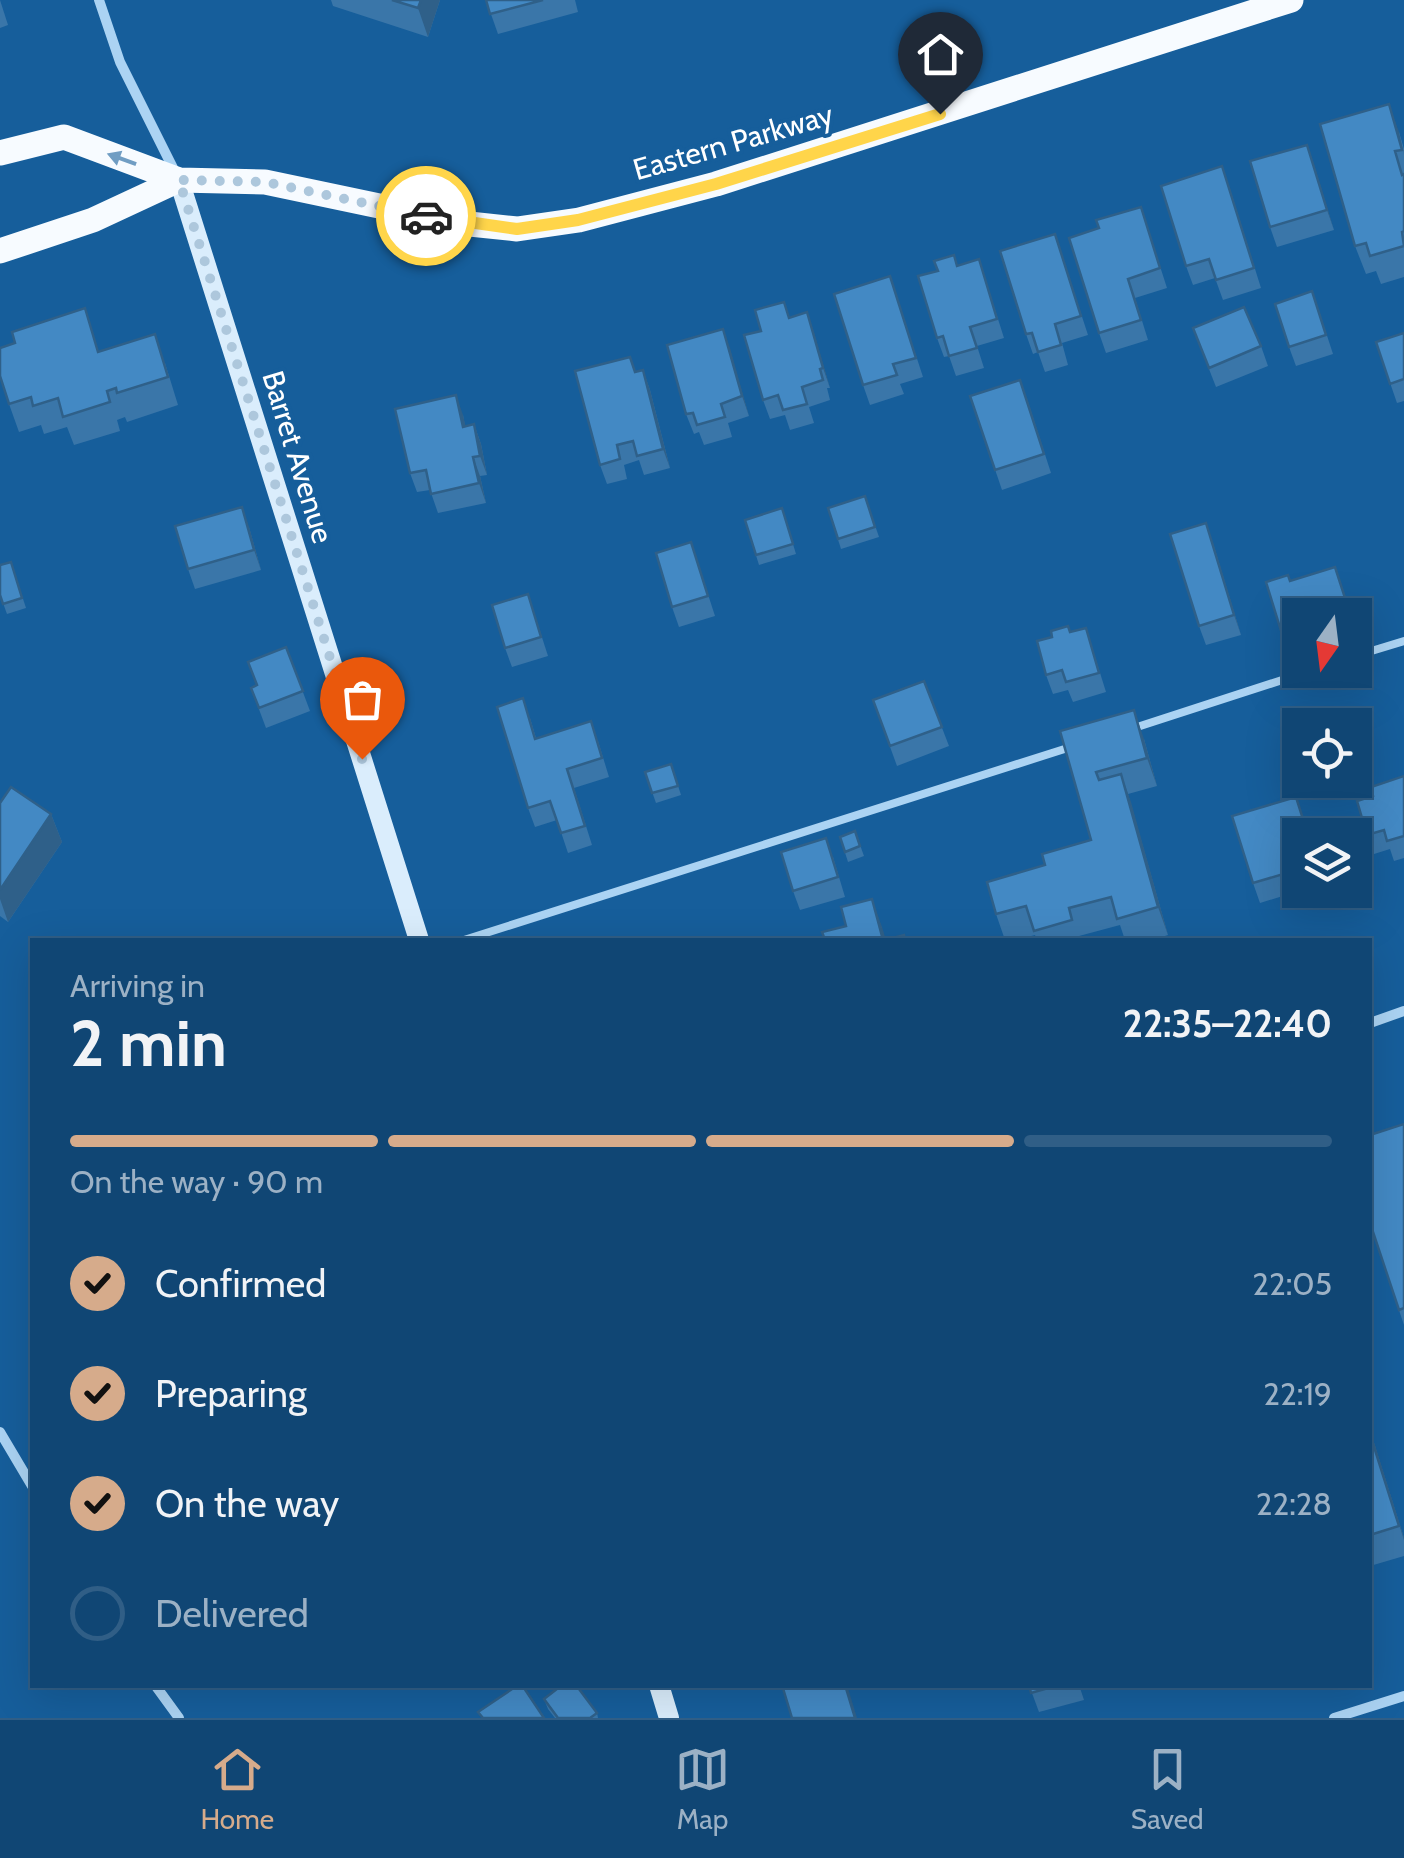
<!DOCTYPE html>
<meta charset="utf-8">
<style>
body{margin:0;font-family:Cabin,sans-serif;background:#1e507c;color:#f1f3f6;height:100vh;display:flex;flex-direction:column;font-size:38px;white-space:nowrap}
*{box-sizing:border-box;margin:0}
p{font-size:32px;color:#9cb1c5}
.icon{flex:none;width:55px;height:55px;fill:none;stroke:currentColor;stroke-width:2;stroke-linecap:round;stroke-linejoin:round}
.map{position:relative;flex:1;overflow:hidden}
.sheet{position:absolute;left:30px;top:938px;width:1342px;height:750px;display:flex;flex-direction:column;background:#104674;border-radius:0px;box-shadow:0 10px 40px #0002,0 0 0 2px #305e86}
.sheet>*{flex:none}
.needle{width:65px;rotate:194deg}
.tools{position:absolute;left:1282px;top:598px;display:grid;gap:20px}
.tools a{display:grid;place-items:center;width:90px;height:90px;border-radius:0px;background:#104674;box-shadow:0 10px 40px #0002,0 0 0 2px #305e86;font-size:50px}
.pin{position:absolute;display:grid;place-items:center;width:85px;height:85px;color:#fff;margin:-102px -42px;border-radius:50% 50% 50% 0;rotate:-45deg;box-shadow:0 0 10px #0007}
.pin .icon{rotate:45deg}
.courier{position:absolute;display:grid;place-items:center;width:100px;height:100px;margin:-50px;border:8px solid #ffd54a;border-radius:50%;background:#fff;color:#222;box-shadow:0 2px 12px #0007}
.head em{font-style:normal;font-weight:700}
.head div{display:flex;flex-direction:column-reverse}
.head{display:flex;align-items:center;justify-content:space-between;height:170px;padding:0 40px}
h1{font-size:65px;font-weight:700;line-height:75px}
.bar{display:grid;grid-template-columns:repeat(4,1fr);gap:15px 10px;align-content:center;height:120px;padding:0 40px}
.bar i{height:12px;border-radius:8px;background:#305e86}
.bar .current{background:#d6ab8b}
.bar p{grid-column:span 4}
ol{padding:0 40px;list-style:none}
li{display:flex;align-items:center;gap:30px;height:110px}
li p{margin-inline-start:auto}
li .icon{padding:10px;border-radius:50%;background:#d6ab8b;color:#111;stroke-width:4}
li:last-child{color:#9cb1c5}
li i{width:55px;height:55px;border:5px solid #305e86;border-radius:50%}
.tab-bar{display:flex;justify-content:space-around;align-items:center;height:140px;border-top:2px solid #305e86;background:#104674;font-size:28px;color:#9cb1c5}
.tab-bar a{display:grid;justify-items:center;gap:5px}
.tab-bar .current{color:#d6ab8b}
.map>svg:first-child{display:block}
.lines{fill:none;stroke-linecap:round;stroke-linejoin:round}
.lane{stroke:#abd3f3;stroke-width:8}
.street{stroke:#abd3f3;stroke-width:10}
.secondary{stroke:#daedfc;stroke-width:20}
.primary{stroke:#f7fbff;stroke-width:25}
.wall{fill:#3a76a9}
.shaded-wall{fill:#2f6089}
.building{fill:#4389c4;stroke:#2f6089;stroke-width:2.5}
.oneway{fill:#709dc3}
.done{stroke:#adc7dc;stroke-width:10;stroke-dasharray:0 18}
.route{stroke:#ffd54a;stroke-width:12}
.labels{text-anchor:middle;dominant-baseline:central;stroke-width:8;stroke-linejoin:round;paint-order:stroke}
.street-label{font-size:30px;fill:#fff;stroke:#165e9b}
</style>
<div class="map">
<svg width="1404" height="1718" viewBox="0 0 1404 1718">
<rect width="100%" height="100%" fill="#165e9b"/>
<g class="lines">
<g class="lane">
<path d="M 1355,656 L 1404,641"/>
<path d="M 1131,729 L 1313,670"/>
<path d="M 464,940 L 1074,746"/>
</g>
<g class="street">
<path d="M 99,0 L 120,62 L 176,174"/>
<path d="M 1370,1023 L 1404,1011"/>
<path d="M 0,1432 L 32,1486"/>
<path d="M 155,1685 L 179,1718"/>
<path d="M 1334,1718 L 1404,1696"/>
</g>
<g class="secondary">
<path d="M 179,180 L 419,940"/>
<path d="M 659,1685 L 669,1718"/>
</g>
<g class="primary">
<path d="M 0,153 L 64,137 L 179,180 L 265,182 L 460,223 L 517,229 L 579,220 L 716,184 L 1291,0"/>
<path d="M 0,251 L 93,220 L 179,180"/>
</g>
</g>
<g class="wall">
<path d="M 0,0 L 8,25 L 0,28 Z"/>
<path d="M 331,0 L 440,0 L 428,37 L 333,6 Z"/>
<path d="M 486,0 L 575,0 L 578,12 L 498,34 Z"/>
<path d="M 1399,132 L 1404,149 L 1404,277 L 1381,284 L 1376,271 L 1366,274 L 1355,246 Z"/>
<path d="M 1307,145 L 1334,230 L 1277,247 L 1270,227 Z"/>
<path d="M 1229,186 L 1261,288 L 1223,300 L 1215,278 L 1193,285 L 1186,266 Z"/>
<path d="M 1141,207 L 1167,288 L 1135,298 L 1148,340 L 1106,353 L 1099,333 L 1099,228 Z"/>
<path d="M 1055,234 L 1088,335 L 1062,343 L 1068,365 L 1045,372 L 1038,352 L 1033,354 L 1026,334 Z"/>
<path d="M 979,259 L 1004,338 L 977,346 L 984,368 L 956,376 L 949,356 L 944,357 L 937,338 L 958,266 Z"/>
<path d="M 890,276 L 923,377 L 900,384 L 904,394 L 870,405 L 863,385 Z"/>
<path d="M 1319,311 L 1333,354 L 1296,366 L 1289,347 Z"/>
<path d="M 807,312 L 830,388 L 827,388 L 830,400 L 809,407 L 814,423 L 790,430 L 785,415 L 770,419 L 763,400 L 761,331 L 790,318 Z"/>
<path d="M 1193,328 L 1261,346 L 1268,366 L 1216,387 Z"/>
<path d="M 723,329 L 749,416 L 728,423 L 732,437 L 704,445 L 699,432 L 694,434 L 686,414 Z"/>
<path d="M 1404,333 L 1404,401 L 1397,403 L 1376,342 Z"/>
<path d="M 100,352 L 165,363 L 178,405 L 127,422 L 125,417 L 117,420 L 120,431 L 74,445 L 67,427 L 44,434 L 41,425 L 19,432 L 9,404 Z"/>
<path d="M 643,370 L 650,390 L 670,468 L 644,475 L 639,460 L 624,465 L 627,479 L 607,484 L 600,465 L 636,372 Z"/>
<path d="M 970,396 L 1027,399 L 1051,473 L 1002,490 Z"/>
<path d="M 463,415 L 465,426 L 474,424 L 481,444 L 487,475 L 480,476 L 486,503 L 438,513 L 430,490 L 417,492 L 410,473 Z"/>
<path d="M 865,496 L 879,537 L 841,549 L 828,508 Z"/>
<path d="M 782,508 L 796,554 L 759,565 L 745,520 Z"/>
<path d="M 249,527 L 261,570 L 195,589 L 188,569 Z"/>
<path d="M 691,542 L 715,616 L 679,627 L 672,607 Z"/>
<path d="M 1213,543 L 1241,635 L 1206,645 L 1199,626 Z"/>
<path d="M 11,562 L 26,608 L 7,614 L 0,595 Z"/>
<path d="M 1335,567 L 1352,615 L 1300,615 L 1300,650 L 1290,653 L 1282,634 L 1290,581 Z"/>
<path d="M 528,594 L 548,656 L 512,667 L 505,648 Z"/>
<path d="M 1086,628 L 1106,692 L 1073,702 L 1068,690 L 1053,694 L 1046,675 L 1070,632 Z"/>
<path d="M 286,647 L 310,711 L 266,728 L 251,688 L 256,685 Z"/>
<path d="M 924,681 L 949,746 L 897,766 L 873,700 Z"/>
<path d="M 530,718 L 536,738 L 598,741 L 609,777 L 574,788 L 592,845 L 568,853 L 557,820 L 535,827 L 528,808 Z"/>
<path d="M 1060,731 L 1144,739 L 1157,786 L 1128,794 L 1168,935 L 1152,940 L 1125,940 L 1120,925 L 1079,936 L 1080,940 L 1037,940 L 1035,935 L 1016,940 L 1005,940 L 996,914 L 1045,865 L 1091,840 Z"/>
<path d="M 671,764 L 681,795 L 656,803 L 645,772 Z"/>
<path d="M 1404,776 L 1404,858 L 1394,861 L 1390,849 L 1374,854 L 1367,835 L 1373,796 Z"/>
<path d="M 0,803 L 51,814 L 62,842 L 8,922 L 0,916 Z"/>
<path d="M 1303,816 L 1300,835 L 1300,890 L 1302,890 L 1260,903 L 1253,883 Z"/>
<path d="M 855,831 L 864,856 L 848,862 L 840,837 Z"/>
<path d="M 833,857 L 845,897 L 800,910 L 793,891 Z"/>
<path d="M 1404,1124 L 1404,1325 L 1370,1224 Z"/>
<path d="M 1370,1430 L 1404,1538 L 1404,1556 L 1370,1566 Z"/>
<path d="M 1029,1685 L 1079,1685 L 1084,1700 L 1039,1712 Z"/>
<path d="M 544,1699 L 597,1713 L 598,1718 L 555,1718 L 548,1709 Z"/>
</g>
<g class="shaded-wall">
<path d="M 421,0 L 440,0 L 428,37 L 418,8 Z"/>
<path d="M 1389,104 L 1399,132 L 1404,155 Z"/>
<path d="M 1307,145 L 1314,164 L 1334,230 L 1327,210 Z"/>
<path d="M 807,312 L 814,332 L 830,388 L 823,368 Z"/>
<path d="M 723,329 L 730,348 L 749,416 L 742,396 Z"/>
<path d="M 643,370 L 650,390 L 670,468 L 663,449 Z"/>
<path d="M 456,395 L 463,415 L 470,446 L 463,427 Z"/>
<path d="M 474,424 L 481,444 L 487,475 L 480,456 Z"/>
<path d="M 473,457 L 480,476 L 486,503 L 479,483 Z"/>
<path d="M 242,507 L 249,527 L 261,570 L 254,550 Z"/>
<path d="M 1206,523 L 1213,543 L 1241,635 L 1234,615 Z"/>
<path d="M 1134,710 L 1144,739 L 1157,786 L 1147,758 Z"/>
<path d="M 1121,774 L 1131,802 L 1168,935 L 1158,907 Z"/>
<path d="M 51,814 L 62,842 L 8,922 L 0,899 L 0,890 Z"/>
<path d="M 872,899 L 882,927 L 886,940 L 883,940 Z"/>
<path d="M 1370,1430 L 1404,1538 L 1404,1540 L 1370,1434 Z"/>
<path d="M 845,1685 L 847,1685 L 857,1718 L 855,1718 Z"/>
</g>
<g class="building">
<path d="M 392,0 L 421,0 L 418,8 Z"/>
<path d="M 486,0 L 543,0 L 490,14 Z"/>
<path d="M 1389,104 L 1402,150 L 1395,151 L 1402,175 L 1404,174 L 1404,231 L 1402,232 L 1404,246 L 1370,256 L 1366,243 L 1355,246 L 1320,124 Z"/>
<path d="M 1307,145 L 1327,210 L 1270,227 L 1250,161 Z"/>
<path d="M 1222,166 L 1254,268 L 1216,280 L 1209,259 L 1186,266 L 1161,186 Z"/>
<path d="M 1141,207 L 1160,268 L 1128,279 L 1141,320 L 1099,333 L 1069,238 L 1099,228 L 1096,220 Z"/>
<path d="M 1055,234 L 1081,316 L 1055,324 L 1061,345 L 1038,352 L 1032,333 L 1026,334 L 1000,251 Z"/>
<path d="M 954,255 L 957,266 L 979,259 L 997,319 L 970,327 L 977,348 L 949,356 L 943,336 L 937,338 L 918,276 L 938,271 L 934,261 Z"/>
<path d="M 890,276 L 916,358 L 893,364 L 897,375 L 863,385 L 834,294 Z"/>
<path d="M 1312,291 L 1326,335 L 1289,347 L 1275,304 Z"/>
<path d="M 784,302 L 789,318 L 807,312 L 823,368 L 820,369 L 823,380 L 802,387 L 807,404 L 783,410 L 778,395 L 763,400 L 744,335 L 761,331 L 755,310 Z"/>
<path d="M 1244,307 L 1261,346 L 1209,368 L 1193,328 Z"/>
<path d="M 85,308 L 98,352 L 155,334 L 168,377 L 117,393 L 116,388 L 107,391 L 110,402 L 63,417 L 58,398 L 33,406 L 31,397 L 9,404 L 0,376 L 0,348 L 15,343 L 12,332 Z"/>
<path d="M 723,329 L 742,396 L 721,404 L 725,417 L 697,425 L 693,413 L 686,414 L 667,345 Z"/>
<path d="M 1404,333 L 1404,379 L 1390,384 L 1376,342 Z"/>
<path d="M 630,357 L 635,372 L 643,370 L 663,449 L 637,456 L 633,441 L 617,445 L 620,459 L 600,465 L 575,371 Z"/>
<path d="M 1020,380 L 1044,454 L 995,470 L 970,396 Z"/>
<path d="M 456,395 L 463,427 L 474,424 L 480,456 L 473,457 L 479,483 L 431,494 L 426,470 L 410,473 L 395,409 Z"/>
<path d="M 865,496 L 875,527 L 838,539 L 828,508 Z"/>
<path d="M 242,507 L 254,550 L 188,569 L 175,526 Z"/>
<path d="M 782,508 L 793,544 L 756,555 L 745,520 Z"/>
<path d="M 1206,523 L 1234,615 L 1199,626 L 1170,534 Z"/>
<path d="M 691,542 L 708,596 L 672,607 L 656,553 Z"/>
<path d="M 11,562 L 22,598 L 3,604 L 0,595 L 0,565 Z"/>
<path d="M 1335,567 L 1346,601 L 1300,615 L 1300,628 L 1282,634 L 1266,582 L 1288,575 L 1290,581 Z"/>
<path d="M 528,594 L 541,637 L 505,648 L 492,605 Z"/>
<path d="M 1068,626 L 1070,632 L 1086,628 L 1099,673 L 1066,682 L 1062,670 L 1046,675 L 1037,641 L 1052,637 L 1051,631 Z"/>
<path d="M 286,647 L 303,691 L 259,708 L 251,688 L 257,685 L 248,662 Z"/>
<path d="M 924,681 L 942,727 L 890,746 L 873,700 Z"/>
<path d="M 523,698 L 535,739 L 591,721 L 602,758 L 567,769 L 585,826 L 561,833 L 550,801 L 528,808 L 497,707 Z"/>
<path d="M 1134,710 L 1147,758 L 1096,772 L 1099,780 L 1121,774 L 1158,907 L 1117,919 L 1111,897 L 1069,908 L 1072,920 L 1034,931 L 1026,906 L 996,914 L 987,882 L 1045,865 L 1042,854 L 1091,840 L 1060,731 Z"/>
<path d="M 671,764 L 678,786 L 652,793 L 645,772 Z"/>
<path d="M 1404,776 L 1404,836 L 1387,841 L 1384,830 L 1367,835 L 1357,801 L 1373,796 L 1371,787 Z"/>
<path d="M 11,787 L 51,814 L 0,890 L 0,803 Z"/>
<path d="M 1296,797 L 1308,835 L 1300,835 L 1300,869 L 1253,883 L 1232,816 Z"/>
<path d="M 855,831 L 860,846 L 845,852 L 840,837 Z"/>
<path d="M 826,838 L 838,877 L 793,891 L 781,852 Z"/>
<path d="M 872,899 L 883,940 L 825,940 L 822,932 L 846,926 L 841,907 Z"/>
<path d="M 904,935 L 905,940 L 885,940 Z"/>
<path d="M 1404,1124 L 1404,1308 L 1399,1310 L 1370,1223 L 1370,1135 Z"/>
<path d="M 1370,1434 L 1399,1526 L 1370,1535 Z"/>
<path d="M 518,1685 L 522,1685 L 544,1718 L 483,1718 L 478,1712 Z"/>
<path d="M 562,1685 L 576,1685 L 597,1713 L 590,1718 L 558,1718 L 544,1699 Z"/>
<path d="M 782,1685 L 845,1685 L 855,1718 L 792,1718 Z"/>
<path d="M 1029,1685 L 1059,1685 L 1031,1693 Z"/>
</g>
<defs><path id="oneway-solid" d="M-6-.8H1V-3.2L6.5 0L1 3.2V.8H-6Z" transform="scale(2.5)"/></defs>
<use class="oneway" href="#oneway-solid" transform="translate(122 159) rotate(-160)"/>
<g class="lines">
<path class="done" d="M 362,759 L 179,180 L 265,182 L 426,216"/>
<path class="route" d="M 426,216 L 517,229 L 578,220 L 716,184 L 940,114"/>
</g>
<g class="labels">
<g class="street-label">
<text transform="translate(733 142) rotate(-16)">Eastern Parkway</text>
<text transform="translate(298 457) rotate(73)">Barret Avenue</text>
</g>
</g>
</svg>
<div class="tools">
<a><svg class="needle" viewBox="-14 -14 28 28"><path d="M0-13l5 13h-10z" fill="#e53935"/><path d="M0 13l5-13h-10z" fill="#9cb1c5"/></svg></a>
<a><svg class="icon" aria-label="locate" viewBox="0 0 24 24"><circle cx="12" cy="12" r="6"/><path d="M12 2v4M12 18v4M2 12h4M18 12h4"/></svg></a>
<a><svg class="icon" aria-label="layers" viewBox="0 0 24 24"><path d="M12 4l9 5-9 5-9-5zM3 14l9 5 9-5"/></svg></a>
</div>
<div class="pin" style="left:362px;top:759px;background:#ea580c"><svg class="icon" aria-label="bag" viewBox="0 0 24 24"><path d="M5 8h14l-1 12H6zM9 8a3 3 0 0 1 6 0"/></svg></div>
<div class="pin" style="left:940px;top:114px;background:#1f2937"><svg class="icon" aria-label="home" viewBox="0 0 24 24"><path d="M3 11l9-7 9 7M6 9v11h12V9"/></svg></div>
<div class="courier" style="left:426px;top:216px"><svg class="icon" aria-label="car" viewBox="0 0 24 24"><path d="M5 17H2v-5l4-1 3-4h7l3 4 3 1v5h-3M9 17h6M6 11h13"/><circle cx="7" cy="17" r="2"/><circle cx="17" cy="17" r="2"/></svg></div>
<section class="sheet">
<div class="head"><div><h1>2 min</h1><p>Arriving in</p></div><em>22:35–22:40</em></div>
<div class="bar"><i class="current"></i><i class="current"></i><i class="current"></i><i></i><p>On the way · 90 m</p></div>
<ol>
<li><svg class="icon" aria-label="check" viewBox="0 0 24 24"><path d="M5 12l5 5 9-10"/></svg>Confirmed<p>22:05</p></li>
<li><svg class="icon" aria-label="check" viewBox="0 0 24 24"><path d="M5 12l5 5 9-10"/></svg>Preparing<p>22:19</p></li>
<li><svg class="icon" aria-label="check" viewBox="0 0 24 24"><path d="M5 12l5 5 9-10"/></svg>On the way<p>22:28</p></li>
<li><i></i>Delivered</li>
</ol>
</section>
</div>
<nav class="tab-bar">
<a class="current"><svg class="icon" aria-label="home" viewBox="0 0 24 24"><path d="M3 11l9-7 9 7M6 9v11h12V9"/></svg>Home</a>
<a><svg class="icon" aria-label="map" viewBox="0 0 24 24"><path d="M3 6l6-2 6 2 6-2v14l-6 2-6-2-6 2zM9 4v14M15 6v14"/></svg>Map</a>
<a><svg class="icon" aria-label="saved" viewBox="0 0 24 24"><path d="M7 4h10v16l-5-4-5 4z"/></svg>Saved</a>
</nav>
